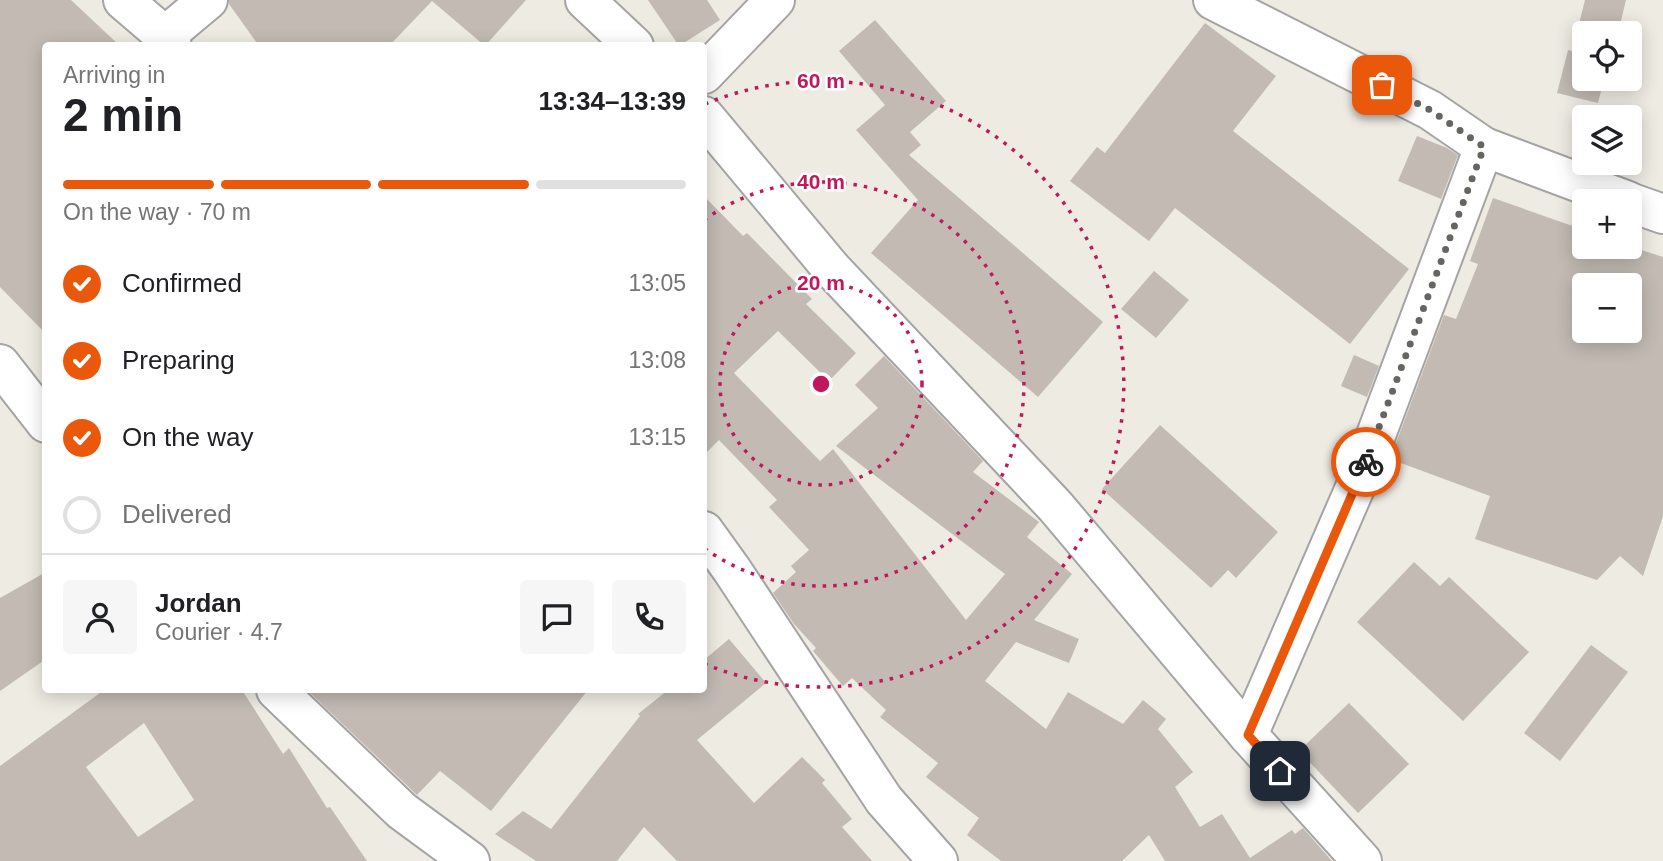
<!DOCTYPE html>
<meta charset="utf-8">
<style>
body{margin:0;font-family:Arial,sans-serif;background:#f6f6f6;color:#202124;height:100vh;display:flex;flex-direction:column;font-size:26px;white-space:nowrap}
*{box-sizing:border-box;margin:0}
p{font-size:23px;color:#757577}
.icon{flex:none;width:38px;height:38px;fill:none;stroke:currentColor;stroke-width:2;stroke-linecap:round;stroke-linejoin:round}
.map{position:relative;flex:1;overflow:hidden}
.panel{position:absolute;left:42px;top:42px;width:665px;height:651px;display:flex;flex-direction:column;background:#fff;border-radius:7px;box-shadow:0 4px 18px #0003}
.panel>*{flex:none}
.buttons{position:absolute;left:1572px;top:21px;display:grid;gap:14px}
.buttons a{display:grid;place-items:center;width:70px;height:70px;border-radius:7px;background:#fff;box-shadow:0 4px 18px #0003;font-size:35px}
.pin{position:absolute;display:grid;place-items:center;width:60px;height:60px;color:#fff;margin:-30px;border-radius:14px;box-shadow:0 4px 10px #0006}
.courier{position:absolute;display:grid;place-items:center;width:70px;height:70px;margin:-35px;border:5px solid #ea580c;border-radius:50%;background:#fff;color:#222;box-shadow:0 2px 9px #0007}
.summary em{font-style:normal;font-weight:700}
.summary div{display:flex;flex-direction:column-reverse}
.summary{display:flex;align-items:center;justify-content:space-between;height:119px;padding:0 21px}
h1{font-size:46px;font-weight:700;line-height:52px}
.bar{display:grid;grid-template-columns:repeat(4,1fr);gap:10px 7px;align-content:center;height:84px;padding:0 21px}
.bar i{height:9px;border-radius:5px;background:#e0e0e0}
.bar .on{background:#ea580c}
.bar p{grid-column:span 4}
.line{display:flex;align-items:center;gap:18px;padding:0 21px;border-top:2px solid #e0e0e0}
.line div{flex:1}
.round{display:grid;place-items:center;flex:none;width:74px;height:74px;border-radius:7px;background:#f6f6f6}
ol{padding:0 21px;list-style:none}
li{display:flex;align-items:center;gap:21px;height:77px}
li p{margin-inline-start:auto}
li .icon{padding:7px;border-radius:50%;background:#ea580c;color:#fff;stroke-width:4}
li:last-child{color:#757577}
li i{width:38px;height:38px;border:4px solid #e0e0e0;border-radius:50%}
.map>svg:first-child{display:block}
.building{fill:#c2bab3;fill-rule:evenodd}
.lines{fill:none;stroke-linecap:round;stroke-linejoin:round}
.minor-casing{stroke:#a4a4a4;stroke-width:42}
.minor{stroke:#fff;stroke-width:38}
.done{stroke:#666562;stroke-width:7;stroke-dasharray:0 12.6}
.route{stroke:#ea580c;stroke-width:9}
.ring{fill:none;stroke:#c2185b;stroke-width:3.5;stroke-dasharray:3.5 7}
.centre{fill:#c2185b;stroke:#fff;stroke-width:3.5}
.ring-label{font-size:21px;text-anchor:middle;font-weight:bold;fill:#c2185b;stroke:#fff;stroke-width:5;stroke-linejoin:round;paint-order:stroke}
</style>
<div class="map">
<svg width="1663" height="861" viewBox="0 0 1663 861">
<rect width="100%" height="100%" fill="#eeebe3"/>
<g class="building">
<path d="M 0,0 L 71,0 L 120,46 L 46,46 L 46,334 L 0,287 Z"/>
<path d="M 229,0 L 526,0 L 485,46 L 432,1 L 389,46 L 259,46 L 229,4 Z"/>
<path d="M 648,0 L 707,0 L 720,20 L 679,46 Z"/>
<path d="M 1585,0 L 1626,0 L 1618,33 L 1584,33 L 1584,79 L 1604,79 L 1598,103 L 1557,93 L 1568,50 L 1572,51 Z"/>
<path d="M 875,20 L 946,101 L 910,132 L 921,145 L 909,155 L 1103,322 L 1038,397 L 871,253 L 918,200 L 856,130 L 885,105 L 839,51 Z"/>
<path d="M 1205,23 L 1276,76 L 1233,131 L 1409,269 L 1350,344 L 1175,208 L 1149,241 L 1070,181 L 1097,147 L 1105,153 Z"/>
<path d="M 1417,136 L 1447,148 L 1458,155 L 1441,199 L 1398,181 Z"/>
<path d="M 704,196 L 743,236 L 747,233 L 812,299 L 806,304 L 856,353 L 829,381 L 778,331 L 734,373 L 820,461 L 833,449 L 966,620 L 1005,574 L 836,446 L 878,408 L 855,385 L 884,356 L 983,461 L 973,472 L 1039,522 L 1027,537 L 1072,574 L 1034,620 L 1079,639 L 1069,663 L 1016,642 L 985,681 L 1046,729 L 1068,692 L 1123,724 L 1143,700 L 1166,719 L 1158,729 L 1193,772 L 1175,787 L 1200,827 L 1222,814 L 1250,858 L 1292,830 L 1295,834 L 1303,828 L 1332,861 L 1165,861 L 1149,835 L 1122,861 L 1001,861 L 967,835 L 979,818 L 926,777 L 938,763 L 880,717 L 886,710 L 852,678 L 843,686 L 813,651 L 816,648 L 794,624 L 773,593 L 796,572 L 791,566 L 809,550 L 769,507 L 777,500 L 719,440 L 704,455 Z"/>
<path d="M 1493,198 L 1584,230 L 1584,247 L 1629,246 L 1663,257 L 1663,516 L 1643,576 L 1620,556 L 1597,580 L 1475,539 L 1490,496 L 1390,459 L 1444,315 L 1456,319 L 1478,264 L 1470,261 ZM 1584,285 L 1629,285 L 1629,331 L 1584,331 Z"/>
<path d="M 1154,271 L 1189,300 L 1156,338 L 1121,309 Z"/>
<path d="M 1354,355 L 1379,366 L 1367,397 L 1341,386 Z"/>
<path d="M 1160,425 L 1278,532 L 1236,578 L 1228,570 L 1211,588 L 1102,489 Z"/>
<path d="M 1414,562 L 1440,586 L 1449,577 L 1529,652 L 1463,721 L 1357,622 Z"/>
<path d="M 46,572 L 46,659 L 0,691 L 0,598 Z"/>
<path d="M 729,639 L 766,683 L 697,740 L 754,803 L 802,757 L 825,780 L 822,783 L 852,819 L 842,827 L 872,861 L 677,861 L 644,827 L 617,861 L 536,861 L 495,834 L 523,811 L 551,829 L 640,716 L 638,714 L 668,690 L 704,690 L 704,660 Z"/>
<path d="M 1591,645 L 1628,672 L 1560,761 L 1524,733 Z"/>
<path d="M 104,690 L 242,690 L 283,754 L 289,748 L 327,808 L 330,807 L 367,861 L 0,861 L 0,766 ZM 144,723 L 194,800 L 138,837 L 86,767 Z"/>
<path d="M 307,690 L 588,690 L 491,811 L 440,771 L 417,795 Z"/>
<path d="M 1349,703 L 1409,764 L 1358,813 L 1299,751 Z"/>
</g>
<g class="lines">
<g class="minor-casing">
<g id="minor">
<path d="M 123,0 L 165,36 L 172,46"/>
<path d="M 585,0 L 634,46"/>
<path d="M 1213,0 L 1430,110 L 1484,147 L 1628,201"/>
<path d="M 165,36 L 208,0"/>
<path d="M 704,74 L 775,0"/>
<path d="M 704,116 L 831,268 L 1056,507 L 1248,735 L 1362,861"/>
<path d="M 1629,202 L 1663,214"/>
<path d="M 0,364 L 46,423"/>
<path d="M 704,531 L 732,570 L 884,800 L 938,861"/>
<path d="M 276,690 L 402,811 L 470,861"/>
<path d="M 1248,735 L 1364,467 L 1484,147"/>
</g>
</g>
<use href="#minor" class="minor"/>
</g>
<g class="lines">
<path class="done" d="M 1366,462 L 1484,147 L 1430,110 L 1382,85"/>
<path class="route" d="M 1280,771 L 1248,735 L 1366,462"/>
</g>
<g class="ring">
<circle cx="821" cy="384" r="101"/>
<path d="M704 220A202 202 0 1 1 704 548"/>
<path d="M705 104A303 303 0 1 1 705 664"/>
</g>
<circle cx="821" cy="384" r="10" class="centre"/>
<g class="ring-label">
<text x="821" y="88">60 m</text>
<text x="821" y="189">40 m</text>
<text x="821" y="290">20 m</text>
</g>
</svg>
<div class="buttons">
<a><svg class="icon" aria-label="locate" viewBox="0 0 24 24"><circle cx="12" cy="12" r="6"/><path d="M12 2v4M12 18v4M2 12h4M18 12h4"/></svg></a>
<a><svg class="icon" aria-label="layers" viewBox="0 0 24 24"><path d="M12 4l9 5-9 5-9-5zM3 14l9 5 9-5"/></svg></a>
<a>+</a>
<a>−</a>
</div>
<div class="pin" style="left:1382px;top:85px;background:#ea580c"><svg class="icon" aria-label="bag" viewBox="0 0 24 24"><path d="M5 8h14l-1 12H6zM9 8a3 3 0 0 1 6 0"/></svg></div>
<div class="pin" style="left:1280px;top:771px;background:#1f2937"><svg class="icon" aria-label="home" viewBox="0 0 24 24"><path d="M3 11l9-7 9 7M6 9v11h12V9"/></svg></div>
<div class="courier" style="left:1366px;top:462px"><svg class="icon" aria-label="bike" viewBox="0 0 24 24"><circle cx="6" cy="16" r="4"/><circle cx="18" cy="16" r="4"/><path d="M6 16l4-8h5l3 8M10 8l3 8H6M13 5h3"/></svg></div>
<section class="panel">
<div class="summary"><div><h1>2 min</h1><p>Arriving in</p></div><em>13:34–13:39</em></div>
<div class="bar"><i class="on"></i><i class="on"></i><i class="on"></i><i></i><p>On the way · 70 m</p></div>
<ol>
<li><svg class="icon" aria-label="check" viewBox="0 0 24 24"><path d="M5 12l5 5 9-10"/></svg>Confirmed<p>13:05</p></li>
<li><svg class="icon" aria-label="check" viewBox="0 0 24 24"><path d="M5 12l5 5 9-10"/></svg>Preparing<p>13:08</p></li>
<li><svg class="icon" aria-label="check" viewBox="0 0 24 24"><path d="M5 12l5 5 9-10"/></svg>On the way<p>13:15</p></li>
<li><i></i>Delivered</li>
</ol>
<div class="line" style="height:126px"><a class="round"><svg class="icon" aria-label="person" viewBox="0 0 24 24"><circle cx="12" cy="8" r="4"/><path d="M4 21q1-7 8-7t8 7"/></svg></a><div><b>Jordan</b><p>Courier · 4.7</p></div><a class="round"><svg class="icon" aria-label="chat" viewBox="0 0 24 24"><path d="M4 5h16v11H9l-5 4z"/></svg></a><a class="round"><svg class="icon" aria-label="phone" viewBox="0 0 24 24"><path d="M5 4h4l2 5-3 2q2 4 5 5l2-3 5 2v4C11 20 4 13 5 4z"/></svg></a></div>
</section>
</div>
